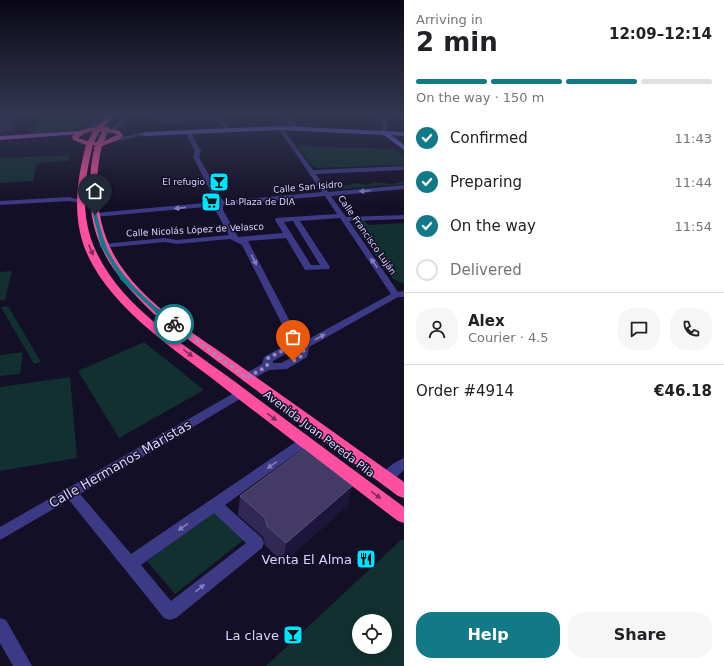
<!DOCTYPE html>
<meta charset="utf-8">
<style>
body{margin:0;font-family:"DejaVu Sans",sans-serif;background:#f6f6f6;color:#202124;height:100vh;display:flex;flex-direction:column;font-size:15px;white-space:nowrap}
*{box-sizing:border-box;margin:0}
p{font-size:13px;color:#757577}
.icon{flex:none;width:22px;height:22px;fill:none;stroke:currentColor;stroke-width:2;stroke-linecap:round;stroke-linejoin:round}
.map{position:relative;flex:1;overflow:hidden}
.drawer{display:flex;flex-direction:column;background:#fff;width:320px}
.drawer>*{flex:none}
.controls{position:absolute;left:352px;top:614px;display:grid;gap:8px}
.controls a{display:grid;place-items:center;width:40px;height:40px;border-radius:50%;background:#fff;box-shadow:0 2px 10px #0003;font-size:20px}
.pin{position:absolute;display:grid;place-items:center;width:34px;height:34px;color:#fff;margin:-41px -17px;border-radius:50% 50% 50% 0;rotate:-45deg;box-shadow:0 0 4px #0007}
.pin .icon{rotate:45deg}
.courier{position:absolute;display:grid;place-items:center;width:40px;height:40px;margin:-20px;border:3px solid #127987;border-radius:50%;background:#fff;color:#222;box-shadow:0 1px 5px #0007}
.overview em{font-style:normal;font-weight:700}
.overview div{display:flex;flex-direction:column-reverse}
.overview{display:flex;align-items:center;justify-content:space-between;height:68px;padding:0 12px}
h1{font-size:26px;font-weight:700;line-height:30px}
.bar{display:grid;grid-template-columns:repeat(4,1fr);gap:6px 4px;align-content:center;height:48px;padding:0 12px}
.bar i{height:5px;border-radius:3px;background:#e0e0e0}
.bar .current{background:#127987}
.bar p{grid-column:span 4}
.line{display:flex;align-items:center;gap:10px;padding:0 12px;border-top:1px solid #e0e0e0}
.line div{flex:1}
.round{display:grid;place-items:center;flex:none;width:42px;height:42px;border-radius:16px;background:#f6f6f6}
ol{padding:0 12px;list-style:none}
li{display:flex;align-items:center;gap:12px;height:44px}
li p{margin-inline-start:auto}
li .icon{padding:4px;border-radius:50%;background:#127987;color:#fff;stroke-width:4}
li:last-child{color:#757577}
li i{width:22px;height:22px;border:2px solid #e0e0e0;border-radius:50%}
.button{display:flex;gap:8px;margin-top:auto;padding:8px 12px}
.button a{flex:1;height:46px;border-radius:16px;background:#127987;color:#fff;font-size:16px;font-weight:700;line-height:46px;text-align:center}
.button a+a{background:#f6f6f6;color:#202124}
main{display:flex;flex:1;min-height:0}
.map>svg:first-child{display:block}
.green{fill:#12302f;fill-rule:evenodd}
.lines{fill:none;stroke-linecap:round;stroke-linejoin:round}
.street{fill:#3d3a85;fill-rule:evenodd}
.secondary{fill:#6f6bff;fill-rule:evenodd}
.primary{fill:#c25bff;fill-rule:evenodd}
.highway{fill:#ff4fa3;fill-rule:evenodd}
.wall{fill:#312854}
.shaded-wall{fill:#1d163a}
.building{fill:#433a66;stroke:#5a527e}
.oneway{fill:#837fbc}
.oneway2{fill:#7d2c5e}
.route{fill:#127987}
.done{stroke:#948fb3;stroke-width:4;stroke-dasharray:0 7.2}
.labels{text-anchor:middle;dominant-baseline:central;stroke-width:3;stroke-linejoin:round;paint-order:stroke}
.far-poi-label{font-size:9px;fill:#d9d4ff;stroke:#130f26;text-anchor:end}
.far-street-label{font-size:9px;fill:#d9d4ff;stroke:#130f26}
.street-label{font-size:11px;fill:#d9d4ff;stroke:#130f26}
.near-street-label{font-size:13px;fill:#d9d4ff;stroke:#130f26}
.near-poi-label{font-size:13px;fill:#d9d4ff;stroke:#130f26;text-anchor:end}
</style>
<main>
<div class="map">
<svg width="404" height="666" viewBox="0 0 404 666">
<rect width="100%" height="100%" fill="#130f26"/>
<g class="green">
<path d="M 44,116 L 96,119 C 78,134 50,134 29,135 Z"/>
<path d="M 300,146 L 392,149 L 396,150 L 404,157 L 404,165 L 316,168 L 312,166 L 298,147 Z"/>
<path d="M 69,155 L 69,161 L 37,163 L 33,181 L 0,183 L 0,158 Z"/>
<path d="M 404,181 L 404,184 L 331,190 L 326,183 L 343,186 L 355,183 L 365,185 L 376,182 L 392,184 Z"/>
<path d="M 364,220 L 368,225 L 404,223 L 404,284 L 393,279 L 352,223 Z"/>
<path d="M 12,271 L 5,300 L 0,300 L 0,272 Z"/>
<path d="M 8,306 L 41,362 L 34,364 L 1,307 Z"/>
<path d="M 144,342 L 204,390 L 119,438 L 78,371 Z"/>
<path d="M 23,352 L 20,374 L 0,376 L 0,355 Z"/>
<path d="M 70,377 L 77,458 L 0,471 L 0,387 Z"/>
<path d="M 222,507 L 251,534 L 175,594 L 147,561 Z"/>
<path d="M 402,539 L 404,540 L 404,666 L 266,666 ZM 359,621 L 385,621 L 385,647 L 359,647 Z"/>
</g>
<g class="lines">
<g class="street">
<path d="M 103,114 L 108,114 L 88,132 L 84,132 L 84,130 Z"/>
<path d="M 126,114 L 131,114 L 115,132 L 111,132 L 111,130 Z"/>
<path d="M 158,114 L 162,114 L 160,118 L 220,118 L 231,130 L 226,131 L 219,121 L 161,122 L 155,118 Z"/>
<path d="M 278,114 L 283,114 L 300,128 L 295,129 Z"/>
<path d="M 372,114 L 377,114 L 387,119 L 387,134 L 382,133 L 382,121 Z"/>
<path d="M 281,126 L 313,170 L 404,166 L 404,170 L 316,174 L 328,192 L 404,185 L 404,189 L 331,196 L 346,217 L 404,215 L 404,219 L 349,221 L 398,292 L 404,291 L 404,297 L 398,297 L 309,347 L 307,357 L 287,369 L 269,370 L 247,382 L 243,381 L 241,378 L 243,375 L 262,364 L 264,357 L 286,345 L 296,343 L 287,334 L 242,245 L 230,239 L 177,244 L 165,242 L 103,248 L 99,246 L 103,244 L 165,238 L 177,240 L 229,235 L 215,210 L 216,206 L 95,217 L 91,215 L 95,213 L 216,202 L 193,157 L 195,151 L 185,132 L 188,130 L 191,132 L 201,151 L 199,157 L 223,201 L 322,192 L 278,128 ZM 325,196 L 337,214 L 276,218 L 275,220 L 283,233 L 238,237 L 223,210 L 223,205 ZM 340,218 L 391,294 L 305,341 L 296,333 L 248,241 L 286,238 L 305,270 L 329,269 L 330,267 L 300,221 ZM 293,221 L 320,265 L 311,265 L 284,222 ZM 292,350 L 298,350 L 298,354 L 281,363 L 273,363 L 273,361 Z"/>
<path d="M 145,132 L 148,134 L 147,135 L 115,141 L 112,139 Z"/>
<path d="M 69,197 L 85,201 L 82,203 L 69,201 L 0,205 L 0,201 Z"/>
<path d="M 241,389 L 245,390 L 247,393 L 245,396 L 80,494 L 131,554 L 300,439 L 304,437 L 308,439 L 310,442 L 308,445 L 225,505 L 262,538 L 264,543 L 262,548 L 176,618 L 170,620 L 164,618 L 69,500 L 0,540 L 0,527 ZM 214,513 L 246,543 L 171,601 L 141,565 Z"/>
<path d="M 404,458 L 404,470 C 397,476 391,485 381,482 L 379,478 C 383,470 396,461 404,458 Z"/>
<path d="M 0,618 L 6,620 L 32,666 L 13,666 L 0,643 Z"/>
</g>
<path class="secondary" d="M 281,126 L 404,132 L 404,136 L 391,135 L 404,145 L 404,150 L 384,135 L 281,130 L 145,136 L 142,134 L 145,132 Z"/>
<path class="primary" d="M 78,131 L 80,132 L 80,134 L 0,140 L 0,136 Z"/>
<path class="highway" d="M 110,114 L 116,114 L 103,128 L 108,126 L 110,129 L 120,131 L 123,136 L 118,140 L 102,146 C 93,181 96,223 114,255 C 142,305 198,335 243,368 C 297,406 350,444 404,482 L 404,498 L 398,496 L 154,314 C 116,277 90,247 90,191 C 90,175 91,161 95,145 L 93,145 C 84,179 80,216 95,249 C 121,308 184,344 234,381 C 290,423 347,465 404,507 L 404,523 L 398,521 C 341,478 284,434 227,390 C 178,351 109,309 85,249 C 72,215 77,179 86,145 L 73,140 L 72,136 L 81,130 L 96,127 ZM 93,131 L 88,141 L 78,138 L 85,133 ZM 100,131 L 102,132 L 97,142 L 94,142 ZM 108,132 L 116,134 L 117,135 L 104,141 Z"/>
</g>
<g class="wall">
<path d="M 0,114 L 18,114 L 13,131 L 0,132 Z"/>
<path d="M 46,114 L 84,114 L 82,116 Z"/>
<path d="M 240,496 L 348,505 L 283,563 L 265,545 L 263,537 L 238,515 Z"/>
</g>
<g class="shaded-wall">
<path d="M 13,114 L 18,114 L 13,131 L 11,120 Z"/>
<path d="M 352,486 L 348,505 L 283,563 L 286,543 Z"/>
</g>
<g class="building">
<path d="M 0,114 L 13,114 L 11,120 L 0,120 Z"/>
<path d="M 304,449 L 352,486 L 286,543 L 267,526 L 265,518 L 240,496 Z"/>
</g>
<defs><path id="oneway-solid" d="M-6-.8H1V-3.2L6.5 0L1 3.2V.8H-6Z"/></defs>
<g class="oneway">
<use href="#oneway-solid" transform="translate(365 191) rotate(175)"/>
<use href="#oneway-solid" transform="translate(180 208) rotate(175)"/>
<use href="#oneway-solid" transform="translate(254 260) rotate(63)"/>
<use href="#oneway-solid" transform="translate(374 263) rotate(-125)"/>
<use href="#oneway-solid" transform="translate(320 337) rotate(-29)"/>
<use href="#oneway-solid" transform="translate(272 465) rotate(145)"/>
<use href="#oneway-solid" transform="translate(183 527) rotate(145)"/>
<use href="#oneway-solid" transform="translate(200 588) rotate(-39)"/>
</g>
<g class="oneway2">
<use href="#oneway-solid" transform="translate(91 250) rotate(66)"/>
<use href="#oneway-solid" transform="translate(188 353) rotate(38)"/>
<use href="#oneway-solid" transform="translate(272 417) rotate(38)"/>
<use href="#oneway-solid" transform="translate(376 495) rotate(36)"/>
</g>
<linearGradient id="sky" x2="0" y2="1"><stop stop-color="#0a0815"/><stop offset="0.55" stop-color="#333752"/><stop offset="1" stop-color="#333752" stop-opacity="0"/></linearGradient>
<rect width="404" height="207" fill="url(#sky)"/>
<path class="route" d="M 95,213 L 97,215 C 100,225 102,235 106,245 C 118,276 151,304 176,323 L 176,326 L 172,326 L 156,313 L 121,280 L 101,246 L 93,215 Z"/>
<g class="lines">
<path class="done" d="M 174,324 L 247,378 L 267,366 L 268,358 L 290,347 L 304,346 L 303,355 L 293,361"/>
</g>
<defs>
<g id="bar-square" transform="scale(1)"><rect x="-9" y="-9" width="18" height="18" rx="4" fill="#00e5ff" stroke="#130f26"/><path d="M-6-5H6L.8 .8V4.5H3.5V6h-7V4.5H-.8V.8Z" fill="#111"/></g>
<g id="supermarket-square" transform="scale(1)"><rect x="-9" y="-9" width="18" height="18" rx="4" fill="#00e5ff" stroke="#130f26"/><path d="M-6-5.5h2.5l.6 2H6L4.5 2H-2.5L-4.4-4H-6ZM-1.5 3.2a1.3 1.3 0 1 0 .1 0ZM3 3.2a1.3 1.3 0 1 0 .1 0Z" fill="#111"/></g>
<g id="restaurant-square" transform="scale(1)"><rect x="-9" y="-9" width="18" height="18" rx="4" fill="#00e5ff" stroke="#130f26"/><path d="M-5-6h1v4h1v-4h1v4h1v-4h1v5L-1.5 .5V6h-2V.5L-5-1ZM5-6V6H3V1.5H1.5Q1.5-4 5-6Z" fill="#111"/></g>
</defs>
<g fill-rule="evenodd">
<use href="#bar-square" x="219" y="182"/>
<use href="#supermarket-square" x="211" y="202"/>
<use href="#restaurant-square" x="366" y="559"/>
<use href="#bar-square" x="293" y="635"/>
</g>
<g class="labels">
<g class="far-poi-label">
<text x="205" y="182">El refugio</text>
<text x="225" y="202" text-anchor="start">La Plaza de DIA</text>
</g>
<g class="far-street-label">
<text transform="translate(308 187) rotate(-5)">Calle San Isidro</text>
<text transform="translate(195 230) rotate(-3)">Calle Nicolás López de Velasco</text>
<text transform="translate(367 235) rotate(55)">Calle Francisco Luján</text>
</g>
<g class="street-label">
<text transform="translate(319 434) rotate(37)">Avenida Juan Pereda Pila</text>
</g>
<g class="near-street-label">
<text transform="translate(120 464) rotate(-30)">Calle Hermanos Maristas</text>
</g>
<g class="near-poi-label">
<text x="352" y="559">Venta El Alma</text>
<text x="279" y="635">La clave</text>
</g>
</g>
</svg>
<div class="controls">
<a><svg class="icon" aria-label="locate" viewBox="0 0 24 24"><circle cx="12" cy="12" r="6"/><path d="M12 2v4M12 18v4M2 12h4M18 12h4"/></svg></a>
</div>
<div class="pin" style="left:293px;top:361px;background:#ea580c"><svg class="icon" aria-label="bag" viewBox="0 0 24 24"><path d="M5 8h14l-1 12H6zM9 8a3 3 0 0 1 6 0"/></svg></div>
<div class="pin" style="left:95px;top:215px;background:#1f2937"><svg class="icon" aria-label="home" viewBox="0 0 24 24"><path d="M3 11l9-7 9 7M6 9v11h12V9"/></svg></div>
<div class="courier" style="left:174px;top:324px"><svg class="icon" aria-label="bike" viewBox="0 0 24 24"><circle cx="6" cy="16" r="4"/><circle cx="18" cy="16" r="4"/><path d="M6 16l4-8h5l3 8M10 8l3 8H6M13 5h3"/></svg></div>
</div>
<section class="drawer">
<div class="overview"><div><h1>2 min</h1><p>Arriving in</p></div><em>12:09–12:14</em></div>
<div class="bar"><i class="current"></i><i class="current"></i><i class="current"></i><i></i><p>On the way · 150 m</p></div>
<ol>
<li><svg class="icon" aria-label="check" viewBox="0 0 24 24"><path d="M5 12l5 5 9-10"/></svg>Confirmed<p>11:43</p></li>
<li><svg class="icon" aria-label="check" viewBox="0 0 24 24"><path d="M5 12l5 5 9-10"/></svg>Preparing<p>11:44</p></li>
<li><svg class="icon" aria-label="check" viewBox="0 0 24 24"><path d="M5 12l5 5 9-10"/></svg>On the way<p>11:54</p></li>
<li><i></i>Delivered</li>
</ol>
<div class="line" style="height:72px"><a class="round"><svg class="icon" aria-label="person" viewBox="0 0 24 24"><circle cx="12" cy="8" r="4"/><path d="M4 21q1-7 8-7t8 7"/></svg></a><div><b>Alex</b><p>Courier · 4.5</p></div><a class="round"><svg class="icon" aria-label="chat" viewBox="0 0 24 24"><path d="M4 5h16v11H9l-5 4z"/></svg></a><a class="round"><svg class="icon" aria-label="phone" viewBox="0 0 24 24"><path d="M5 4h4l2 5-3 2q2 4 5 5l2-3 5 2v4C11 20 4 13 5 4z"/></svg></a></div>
<div class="line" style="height:52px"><div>Order #4914</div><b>€46.18</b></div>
<div class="button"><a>Help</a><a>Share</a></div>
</section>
</main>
